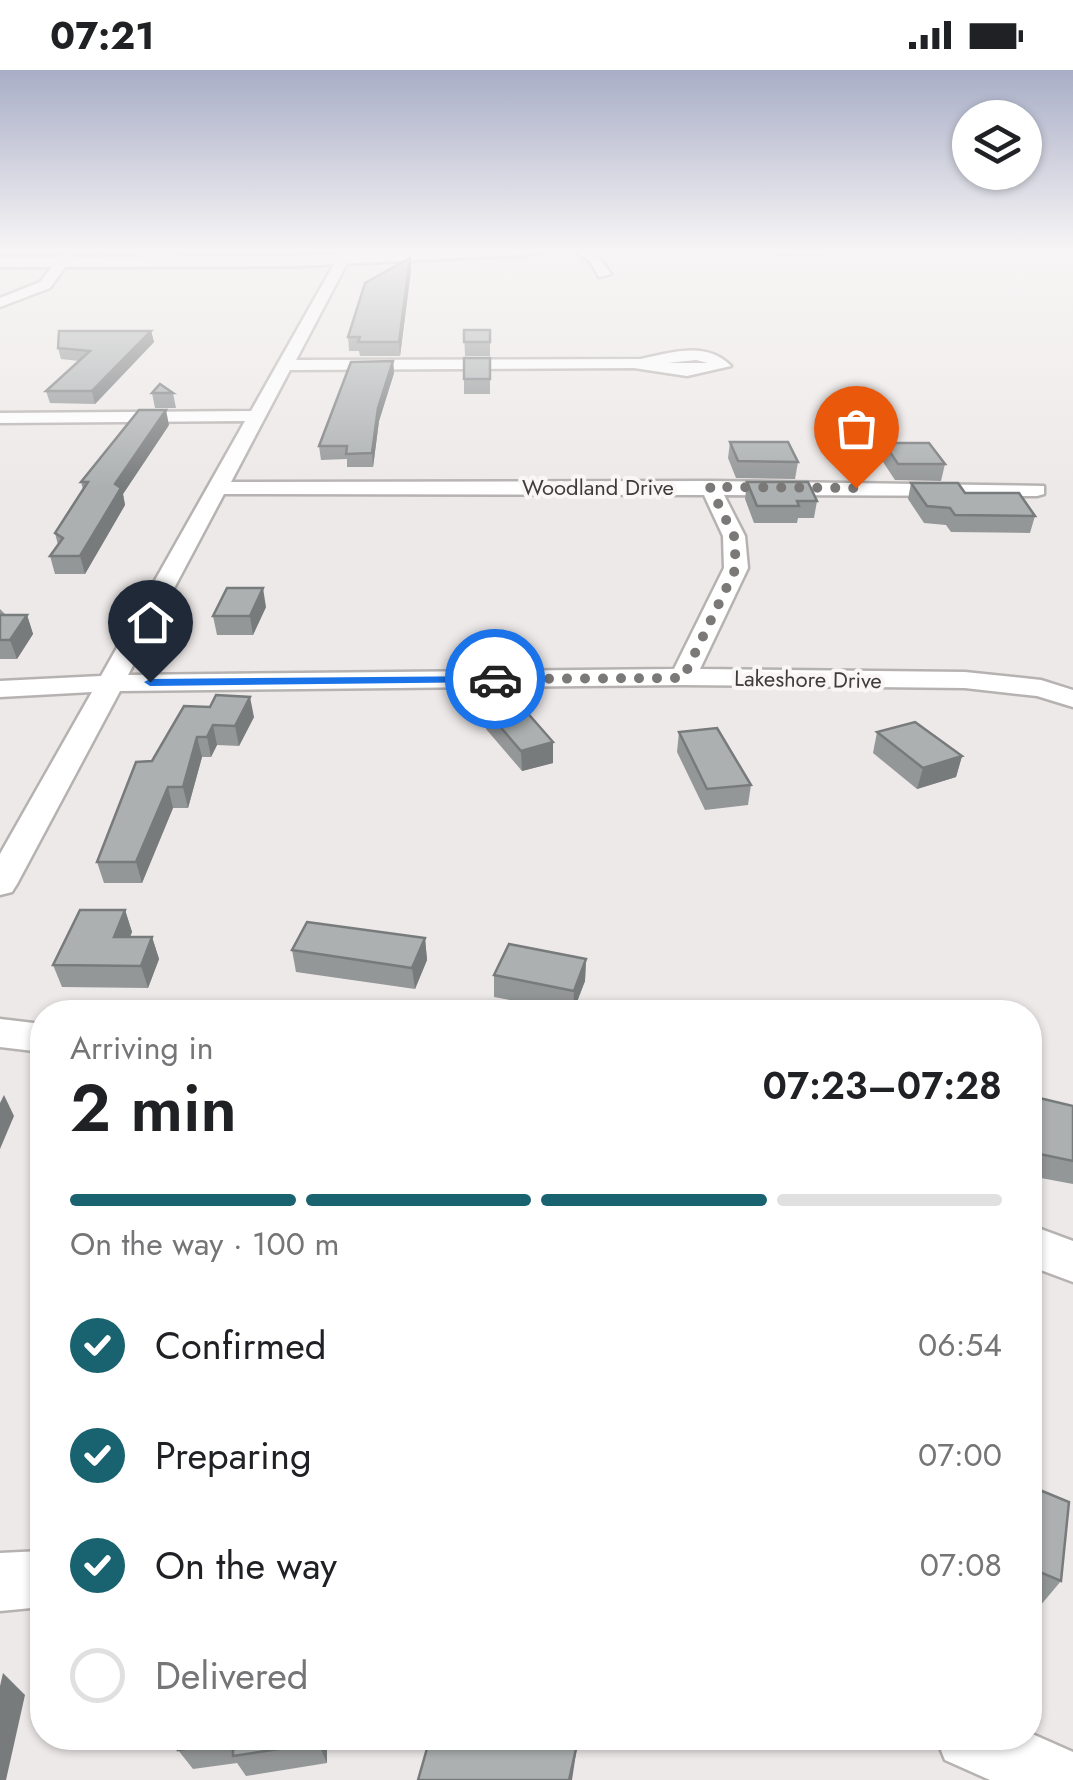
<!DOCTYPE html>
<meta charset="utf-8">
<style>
body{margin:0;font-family:Jost,sans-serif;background:#f2f2f2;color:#202124;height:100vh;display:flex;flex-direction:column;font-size:38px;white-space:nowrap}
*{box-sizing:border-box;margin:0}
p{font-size:32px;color:#757577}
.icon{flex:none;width:55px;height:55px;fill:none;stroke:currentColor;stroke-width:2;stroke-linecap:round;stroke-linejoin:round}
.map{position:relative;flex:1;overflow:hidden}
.side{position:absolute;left:30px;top:930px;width:1012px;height:750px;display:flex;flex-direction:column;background:#fff;border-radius:40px;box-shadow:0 2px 8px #0004}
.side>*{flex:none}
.fabs{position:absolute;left:952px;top:30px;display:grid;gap:20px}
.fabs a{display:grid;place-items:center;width:90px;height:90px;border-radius:50%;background:#fff;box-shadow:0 2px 8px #0004;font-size:50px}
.pin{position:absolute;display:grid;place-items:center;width:85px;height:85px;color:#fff;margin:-102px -42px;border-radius:50% 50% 50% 0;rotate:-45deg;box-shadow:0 0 10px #0007}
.pin .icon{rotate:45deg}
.courier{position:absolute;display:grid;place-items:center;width:100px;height:100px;margin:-50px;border:8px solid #1a73e8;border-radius:50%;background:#fff;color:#222;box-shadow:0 2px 12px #0007}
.summary em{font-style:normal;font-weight:600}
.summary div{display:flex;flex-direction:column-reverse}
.summary{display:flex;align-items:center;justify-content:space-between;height:170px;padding:0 40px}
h1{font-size:65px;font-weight:600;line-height:75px}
.bar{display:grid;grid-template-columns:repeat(4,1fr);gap:15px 10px;align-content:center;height:120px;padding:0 40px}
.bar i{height:12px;border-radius:8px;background:#e0e0e0}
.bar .current{background:#196370}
.bar p{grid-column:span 4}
ol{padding:0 40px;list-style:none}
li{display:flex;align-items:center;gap:30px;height:110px}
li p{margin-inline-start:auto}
li .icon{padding:10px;border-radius:50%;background:#196370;color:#fff;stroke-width:4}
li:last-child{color:#757577}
li i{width:55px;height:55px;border:5px solid #e0e0e0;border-radius:50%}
.status{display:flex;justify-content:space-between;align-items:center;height:70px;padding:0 50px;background:#fff;direction:ltr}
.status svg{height:28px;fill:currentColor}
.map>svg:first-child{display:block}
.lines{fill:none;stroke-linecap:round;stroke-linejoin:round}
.minor-casing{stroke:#b6b2b1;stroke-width:5}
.major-casing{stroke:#b6b2b1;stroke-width:6}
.minor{fill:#fff;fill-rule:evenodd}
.major{fill:#fff;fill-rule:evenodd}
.wall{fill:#949798}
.shaded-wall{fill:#787b7c}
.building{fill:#acb0b1;stroke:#787b7c;stroke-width:2.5}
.route{fill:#1a73e8}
.done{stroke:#7b7978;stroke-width:10;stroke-dasharray:0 18}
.labels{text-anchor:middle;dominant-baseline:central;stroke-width:8;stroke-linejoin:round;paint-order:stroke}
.far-street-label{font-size:22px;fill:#3e3d3c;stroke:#faf6f5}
</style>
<div class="status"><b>07:21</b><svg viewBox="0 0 49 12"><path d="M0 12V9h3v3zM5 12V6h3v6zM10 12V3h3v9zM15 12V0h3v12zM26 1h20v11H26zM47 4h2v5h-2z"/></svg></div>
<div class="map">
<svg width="1073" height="1710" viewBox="0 0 1073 1710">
<rect width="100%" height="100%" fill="#ede9e8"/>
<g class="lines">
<g class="minor-casing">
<g id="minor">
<path d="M 65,180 L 77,180 L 50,218 L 0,237 L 0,228 L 40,212 Z"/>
<path d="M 97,180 L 142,180 L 193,187 L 187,191 Z"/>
<path d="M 342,180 L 354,180 L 296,290 L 641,289 C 672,282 707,271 731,296 L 687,306 L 634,298 L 290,300 L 231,412 L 710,411 L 1044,416 L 1044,424 L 1037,426 L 724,425 L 745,466 L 748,498 L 700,599 L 965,602 L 1041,610 L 1073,620 L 1073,637 L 1037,626 L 965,618 L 683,615 L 120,621 L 17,814 L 12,822 L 0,825 L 0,784 L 92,622 L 0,627 L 0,611 L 101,606 L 245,351 L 0,353 L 0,343 L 251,341 ZM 696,290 L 708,293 L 667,293 ZM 224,424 L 704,425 L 723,466 L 724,498 L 674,599 L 128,605 Z"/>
<path d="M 572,180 C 593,179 600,187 611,204 L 599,207 L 590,191 Z"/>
<path d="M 774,180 L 829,180 L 830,181 L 824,185 L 780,184 Z"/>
<path d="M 0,949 L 42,954 L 42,982 L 0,977 Z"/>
<path d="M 1030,1155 L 1073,1171 L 1073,1212 L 1030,1196 Z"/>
<path d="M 42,1481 L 42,1537 L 0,1541 L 0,1483 Z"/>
<path d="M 1030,1663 L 1073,1682 L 1073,1710 L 990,1710 L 945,1690 L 936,1668 L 1030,1668 Z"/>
</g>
</g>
<g class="major-casing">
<path id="major" d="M 448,180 L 545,180 L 538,184 L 296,196 L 0,197 L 0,187 L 296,186 Z"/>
</g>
<use href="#minor" class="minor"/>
<use href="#major" class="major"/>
</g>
<g class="wall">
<path d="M 410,188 L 411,200 L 400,286 L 360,286 L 359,281 L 349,281 L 348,267 Z"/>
<path d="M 464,260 L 490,260 L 490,286 L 465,286 Z"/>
<path d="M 151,261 L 154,272 L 95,334 L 50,333 L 46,321 L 79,291 L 61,289 L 58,278 Z"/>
<rect x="464" y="288" width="26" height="36"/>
<path d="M 393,291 L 394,303 L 379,351 L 373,397 L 347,397 L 347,389 L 321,390 L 319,376 Z"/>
<path d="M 152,323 L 173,323 L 176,338 L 155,338 Z"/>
<path d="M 169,355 L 123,424 L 125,435 L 85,504 L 55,504 L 50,486 L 58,475 L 55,463 L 83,419 L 81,412 Z"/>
<path d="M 730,372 L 798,392 L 795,409 L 736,408 L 728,388 Z"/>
<path d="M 884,373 L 945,394 L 941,411 L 895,410 L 881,389 Z"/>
<path d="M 747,412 L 817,431 L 814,448 L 798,448 L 797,453 L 754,453 L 745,429 Z"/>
<path d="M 911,413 L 965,423 L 1035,446 L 1030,463 L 951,462 L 946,455 L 924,453 L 908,429 Z"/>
<path d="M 266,537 L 253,565 L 217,565 L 213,546 Z"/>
<path d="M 0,539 L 6,545 L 27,545 L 33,564 L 17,589 L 0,589 Z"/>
<path d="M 184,636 L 254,647 L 239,676 L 217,675 L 211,687 L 202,687 L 188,738 L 173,738 L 142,813 L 104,813 L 97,792 L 152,691 Z"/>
<path d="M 485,639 L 553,672 L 553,693 L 522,701 L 486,659 Z"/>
<path d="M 679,662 L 751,715 L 748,735 L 705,740 L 677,682 Z"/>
<path d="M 877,662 L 962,686 L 956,707 L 917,719 L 873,683 Z"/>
<path d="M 125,840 L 132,862 L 130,867 L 152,867 L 159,889 L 148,918 L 62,917 L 53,895 Z"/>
<path d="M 425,868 L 427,890 L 415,919 L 296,902 L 292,880 Z"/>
<path d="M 586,889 L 585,911 L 573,942 L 494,927 L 494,905 Z"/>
<path d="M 1031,1026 L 1073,1036 L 1073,1114 L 1030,1106 L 1030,1029 Z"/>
<path d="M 1030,1416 L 1061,1511 L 1040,1536 L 1030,1531 Z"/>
<path d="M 179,1668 L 327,1668 L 327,1693 L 246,1706 L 237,1693 L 193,1699 L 178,1680 Z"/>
</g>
<g class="shaded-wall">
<path d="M 410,188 L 411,200 L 400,286 L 399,272 Z"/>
<path d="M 151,261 L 154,272 L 95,334 L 92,321 Z"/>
<path d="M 393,291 L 394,303 L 379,351 L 373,397 L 372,383 L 378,338 Z"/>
<path d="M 166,340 L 169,355 L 123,424 L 125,435 L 85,504 L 80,486 L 115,414 Z"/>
<path d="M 263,518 L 266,537 L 253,565 L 250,546 Z"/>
<path d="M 27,545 L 33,564 L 17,589 L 10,570 Z"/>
<path d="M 250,627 L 254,647 L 239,676 L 235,656 Z"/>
<path d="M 213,655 L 217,675 L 211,687 L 207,667 Z"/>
<path d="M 197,667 L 202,687 L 188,738 L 183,717 Z"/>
<path d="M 553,672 L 553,693 L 522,701 L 521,681 Z"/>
<path d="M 962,686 L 956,707 L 917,719 L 923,698 Z"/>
<path d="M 168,717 L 173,738 L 142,813 L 136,792 Z"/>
<path d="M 125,840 L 132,862 L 121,888 L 114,867 Z"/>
<path d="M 152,867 L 159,889 L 148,918 L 141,896 Z"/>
<path d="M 425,868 L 427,890 L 415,919 L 412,898 Z"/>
<path d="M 586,889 L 585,911 L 573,942 L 574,921 Z"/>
<path d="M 4,1025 L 14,1046 L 0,1079 L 0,1033 Z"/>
<path d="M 3,1603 L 25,1625 L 6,1710 L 0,1710 L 0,1616 Z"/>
<path d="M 318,1668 L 327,1668 L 327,1693 L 318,1673 Z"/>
<path d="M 578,1670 L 572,1710 L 569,1710 Z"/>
</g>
<g class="building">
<path d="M 410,188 L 399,272 L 358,272 L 360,267 L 348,267 L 365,213 Z"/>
<rect x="464" y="260" width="26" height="12"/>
<path d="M 59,261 L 151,261 L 92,321 L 46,321 L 90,281 L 58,278 Z"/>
<rect x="464" y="288" width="26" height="21"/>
<path d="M 393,291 L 378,338 L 372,383 L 346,384 L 347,376 L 319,376 L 351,292 Z"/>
<path d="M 160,314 L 173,323 L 152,323 Z"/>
<path d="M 139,340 L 166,340 L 115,414 L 121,418 L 80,486 L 50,486 L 63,468 L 55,463 L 88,412 L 81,412 Z"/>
<path d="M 730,372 L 788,372 L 798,392 L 738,391 Z"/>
<path d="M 884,373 L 929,373 L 945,394 L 898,394 Z"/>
<path d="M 747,412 L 808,412 L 817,431 L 797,431 L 799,436 L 757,436 Z"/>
<path d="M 911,413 L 958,413 L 965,423 L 1019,423 L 1035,446 L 955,445 L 950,438 L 927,436 Z"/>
<path d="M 227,518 L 263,518 L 250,546 L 213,546 Z"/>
<path d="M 0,545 L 27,545 L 10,570 L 0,570 Z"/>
<path d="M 216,625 L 250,627 L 235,656 L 213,655 L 207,667 L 197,667 L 183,717 L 168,717 L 136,792 L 97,792 L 136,692 L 152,691 L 184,636 L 210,637 Z"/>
<path d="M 517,631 L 553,672 L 521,681 L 485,639 Z"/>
<path d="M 915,652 L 962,686 L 923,698 L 877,662 Z"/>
<path d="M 717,658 L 751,715 L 707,719 L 679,662 Z"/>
<path d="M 80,840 L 125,840 L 114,867 L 152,867 L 141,896 L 53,895 Z"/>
<path d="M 307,852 L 425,868 L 412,898 L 292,880 Z"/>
<path d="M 509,874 L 586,889 L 574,921 L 494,905 Z"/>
<path d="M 1031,1026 L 1073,1036 L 1073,1091 L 1030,1082 Z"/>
<path d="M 1030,1416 L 1069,1432 L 1061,1511 L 1030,1498 Z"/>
<path d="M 179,1668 L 318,1668 L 318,1673 L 233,1686 L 233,1672 L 178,1680 Z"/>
<path d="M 430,1668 L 570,1668 L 578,1670 L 569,1710 L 418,1710 Z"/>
</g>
<linearGradient id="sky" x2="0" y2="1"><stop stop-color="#a9aec7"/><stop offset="0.43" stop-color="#f7f5f5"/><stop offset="1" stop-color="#f7f5f5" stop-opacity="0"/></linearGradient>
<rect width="1073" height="419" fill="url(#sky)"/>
<path class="route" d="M 495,606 L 500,612 L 150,616 L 144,612 L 150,609 Z"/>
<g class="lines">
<path class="done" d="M 495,609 L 683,608 L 736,498 L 734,466 L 710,417 L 856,418"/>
</g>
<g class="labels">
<g class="far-street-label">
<text x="598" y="417">Woodland Drive</text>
<text transform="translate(808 609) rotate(1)">Lakeshore Drive</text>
</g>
</g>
</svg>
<div class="fabs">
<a><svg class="icon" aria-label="layers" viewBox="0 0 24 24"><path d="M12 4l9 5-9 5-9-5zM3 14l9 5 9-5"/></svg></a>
</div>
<div class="pin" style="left:856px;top:418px;background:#ea580c"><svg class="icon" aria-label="bag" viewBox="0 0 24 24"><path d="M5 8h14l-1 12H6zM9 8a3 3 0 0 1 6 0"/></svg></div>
<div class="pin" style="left:150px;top:612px;background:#1f2937"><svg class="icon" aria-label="home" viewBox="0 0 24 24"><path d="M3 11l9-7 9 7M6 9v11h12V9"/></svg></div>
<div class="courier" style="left:495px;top:609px"><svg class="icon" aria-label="car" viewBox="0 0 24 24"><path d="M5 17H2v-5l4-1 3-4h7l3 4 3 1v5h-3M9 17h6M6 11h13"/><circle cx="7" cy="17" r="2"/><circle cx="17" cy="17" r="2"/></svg></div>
<section class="side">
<div class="summary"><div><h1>2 min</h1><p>Arriving in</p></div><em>07:23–07:28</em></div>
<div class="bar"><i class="current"></i><i class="current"></i><i class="current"></i><i></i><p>On the way · 100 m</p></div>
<ol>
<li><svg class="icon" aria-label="check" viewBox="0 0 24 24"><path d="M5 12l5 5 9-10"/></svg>Confirmed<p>06:54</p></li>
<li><svg class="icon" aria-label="check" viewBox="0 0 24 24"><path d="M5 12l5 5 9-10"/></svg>Preparing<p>07:00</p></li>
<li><svg class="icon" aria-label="check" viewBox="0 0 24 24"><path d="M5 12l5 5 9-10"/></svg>On the way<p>07:08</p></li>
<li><i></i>Delivered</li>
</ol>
</section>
</div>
